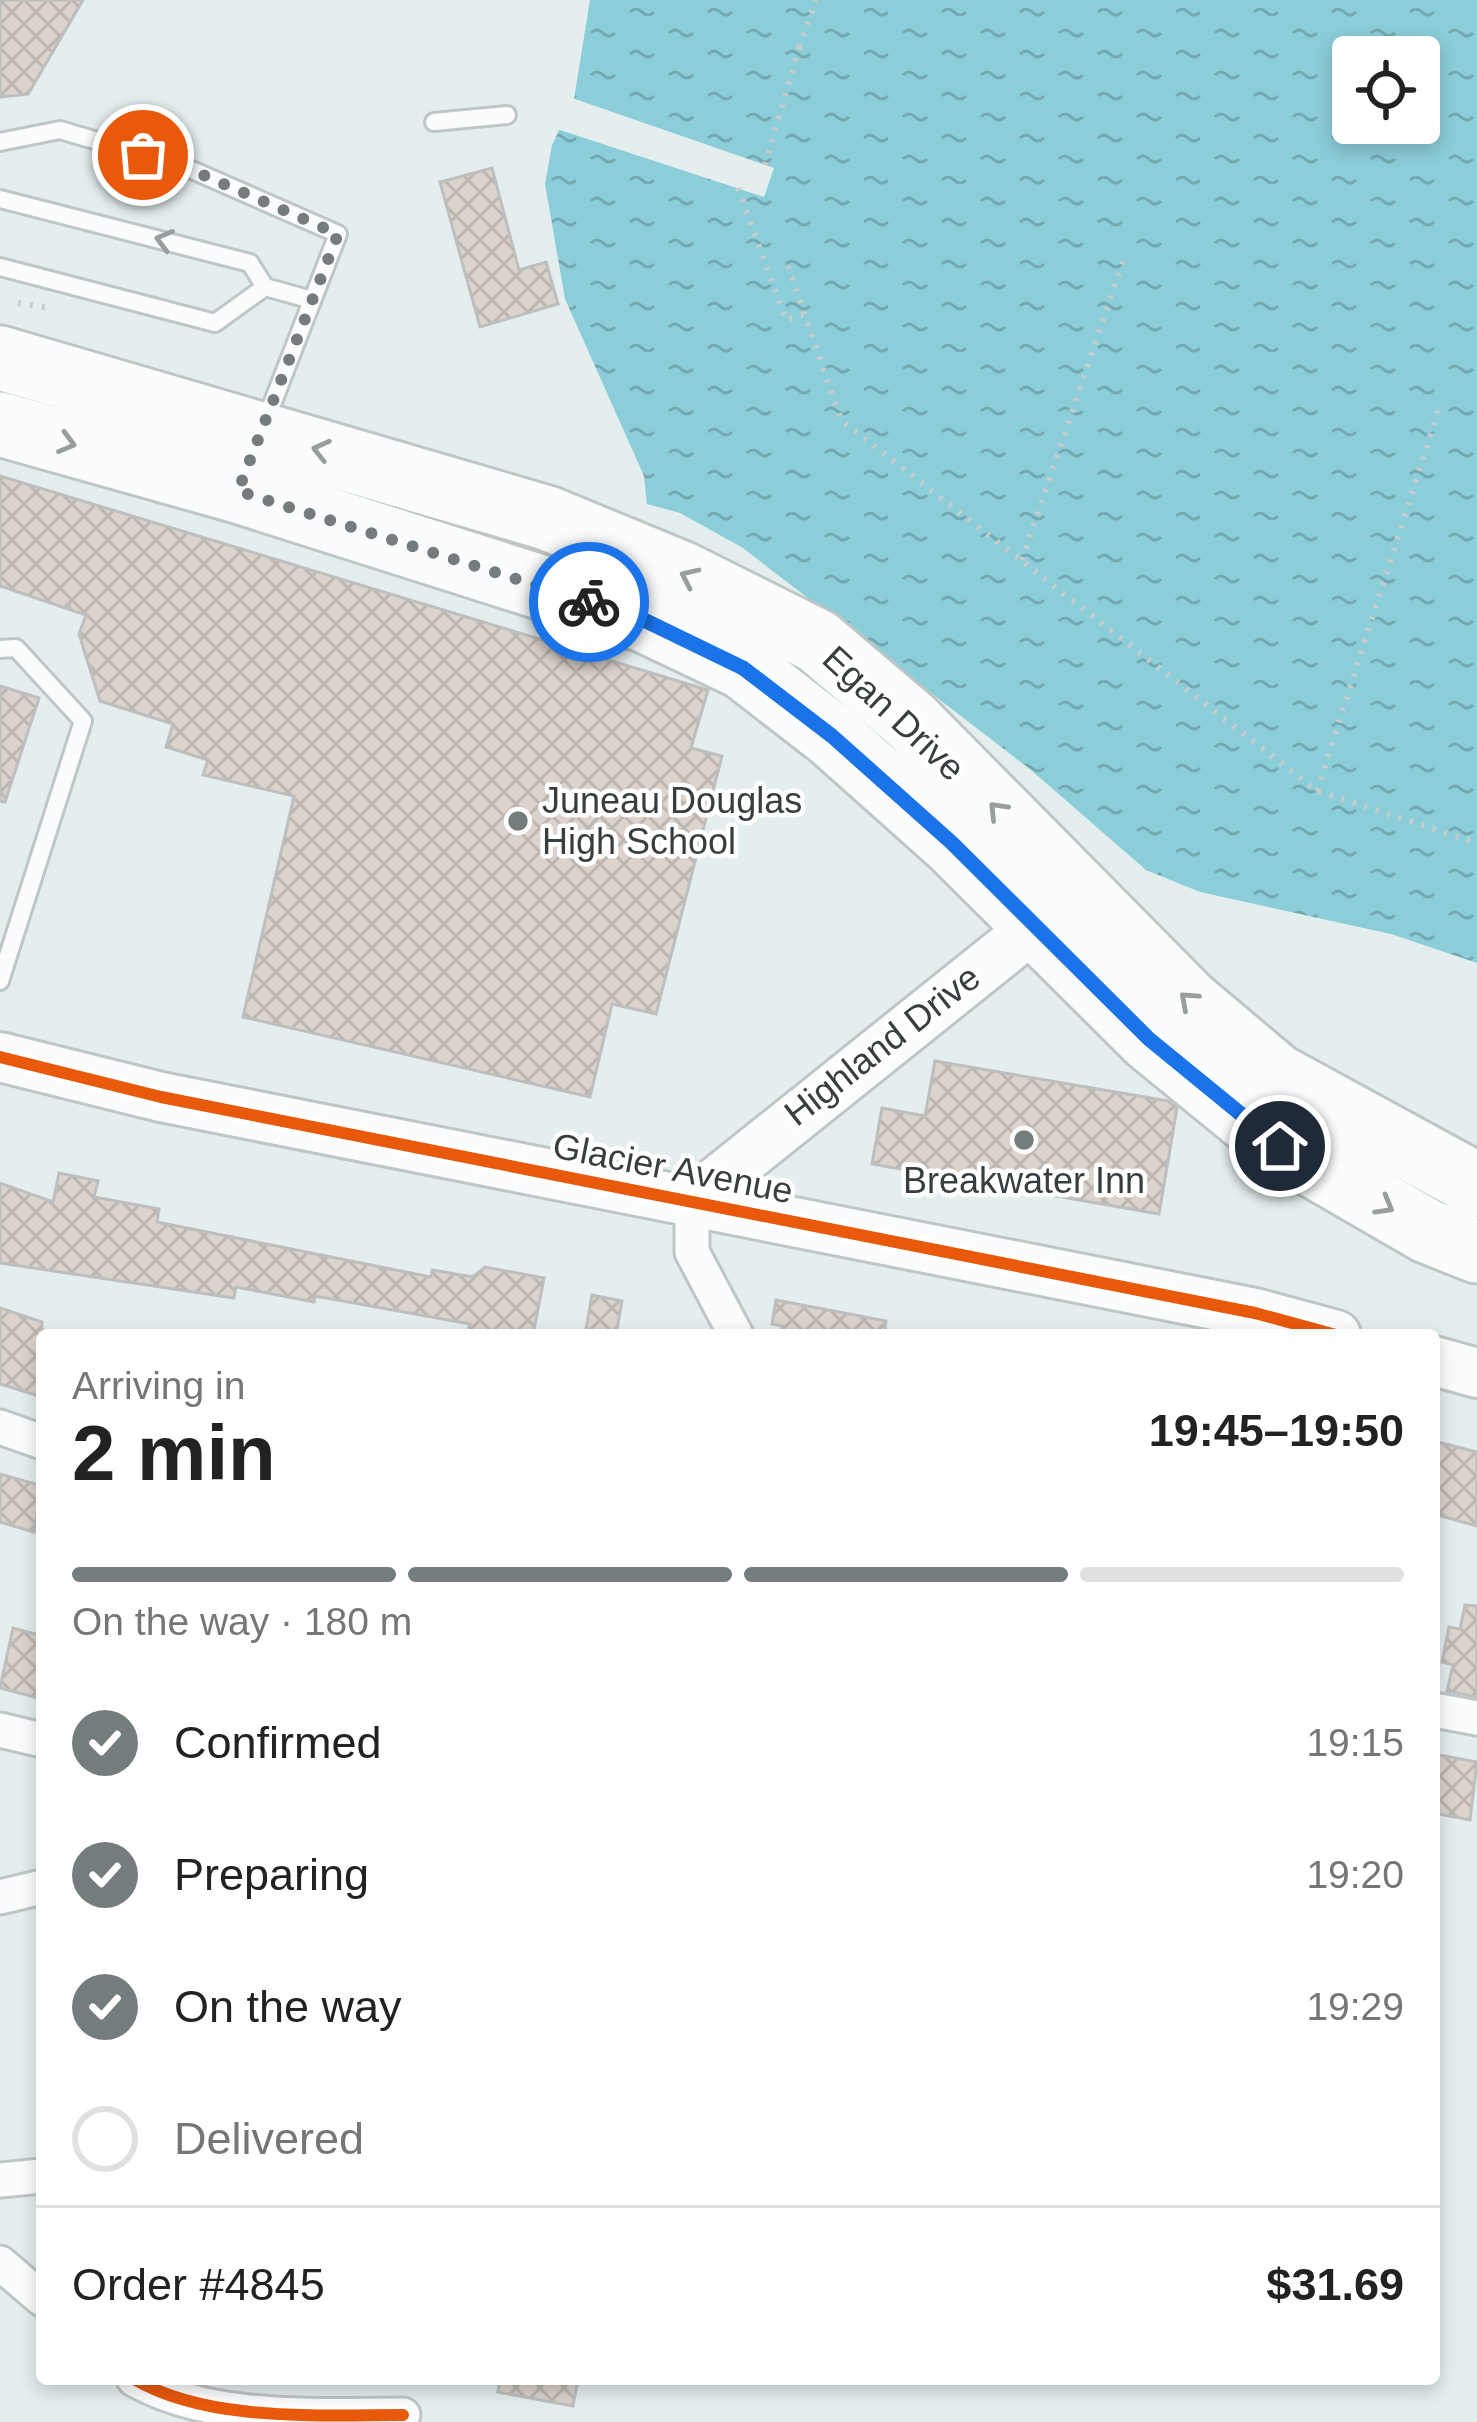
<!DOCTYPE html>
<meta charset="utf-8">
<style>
body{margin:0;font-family:Arial,sans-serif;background:#f2f2f2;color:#222;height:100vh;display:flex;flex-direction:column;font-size:45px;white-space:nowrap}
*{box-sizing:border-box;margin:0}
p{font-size:39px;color:#767676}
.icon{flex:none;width:66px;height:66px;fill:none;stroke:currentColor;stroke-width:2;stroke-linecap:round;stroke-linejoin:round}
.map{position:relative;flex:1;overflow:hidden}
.panel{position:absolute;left:36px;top:1329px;width:1404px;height:1056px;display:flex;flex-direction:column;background:#fff;border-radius:12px;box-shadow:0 6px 18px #0003}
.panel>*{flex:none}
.tools{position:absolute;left:1332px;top:36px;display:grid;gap:24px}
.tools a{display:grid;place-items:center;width:108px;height:108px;border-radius:12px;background:#fff;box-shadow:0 6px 18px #0003;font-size:60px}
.pin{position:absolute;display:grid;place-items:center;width:102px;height:102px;color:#fff;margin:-51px;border:6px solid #fff;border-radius:50%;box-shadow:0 3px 12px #0007}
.courier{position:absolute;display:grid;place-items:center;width:120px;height:120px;margin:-60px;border:9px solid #1a73e8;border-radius:50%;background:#fff;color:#222;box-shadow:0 3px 15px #0007}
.head em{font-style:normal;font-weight:800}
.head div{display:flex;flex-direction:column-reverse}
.head{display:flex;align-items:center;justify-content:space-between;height:204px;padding:0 36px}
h1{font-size:78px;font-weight:800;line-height:90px}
.bar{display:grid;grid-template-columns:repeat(4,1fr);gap:18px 12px;align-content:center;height:144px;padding:0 36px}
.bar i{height:15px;border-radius:9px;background:#e0e0e0}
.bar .active{background:#757c7d}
.bar p{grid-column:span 4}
.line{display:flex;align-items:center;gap:30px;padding:0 36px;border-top:3px solid #e0e0e0}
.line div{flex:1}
ol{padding:0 36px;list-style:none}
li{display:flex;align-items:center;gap:36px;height:132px}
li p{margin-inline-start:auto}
li .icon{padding:12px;border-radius:50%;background:#757c7d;color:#fff;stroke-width:4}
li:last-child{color:#767676}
li i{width:66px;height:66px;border:6px solid #e0e0e0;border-radius:50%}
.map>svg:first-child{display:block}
.water{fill:url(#water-ripples);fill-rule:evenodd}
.pier{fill:#e5eeef}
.building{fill:url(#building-cross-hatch);stroke:#bdbfbe;stroke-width:3}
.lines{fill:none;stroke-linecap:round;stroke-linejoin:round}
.lane-casing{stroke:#bfc6c6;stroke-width:22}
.street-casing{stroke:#bfc6c6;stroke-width:39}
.secondary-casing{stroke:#bfc6c6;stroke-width:54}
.highway-casing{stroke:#bfc6c6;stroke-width:69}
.path{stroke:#c8cccc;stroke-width:6;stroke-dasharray:3 9;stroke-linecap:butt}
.lane{stroke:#fbfcfd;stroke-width:16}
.street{stroke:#fbfcfd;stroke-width:33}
.secondary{stroke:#fbfcfd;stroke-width:48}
.highway{stroke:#fbfcfd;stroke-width:63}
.cycleway-casing{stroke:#fff;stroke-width:20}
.cycleway{stroke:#e8590c;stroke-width:12}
.oneway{stroke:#9a9d9e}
.done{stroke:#757c7d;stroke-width:12;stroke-dasharray:0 21.6}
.route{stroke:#1a73e8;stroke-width:15}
.poi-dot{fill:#757c7d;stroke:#fff;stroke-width:4.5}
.labels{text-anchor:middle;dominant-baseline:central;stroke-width:9;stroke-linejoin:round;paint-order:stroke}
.street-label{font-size:36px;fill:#383e3f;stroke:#fff}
.poi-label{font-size:36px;fill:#383e3f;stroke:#fff;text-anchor:start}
</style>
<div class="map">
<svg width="1477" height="2422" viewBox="0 0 1477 2422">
<defs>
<pattern id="water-ripples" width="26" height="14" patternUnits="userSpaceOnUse" patternTransform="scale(3)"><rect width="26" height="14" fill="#8bcdd9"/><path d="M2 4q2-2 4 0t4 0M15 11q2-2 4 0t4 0" fill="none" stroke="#73a8b1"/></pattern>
<pattern id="building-cross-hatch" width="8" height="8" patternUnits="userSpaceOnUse" patternTransform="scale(3)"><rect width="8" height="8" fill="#dbd3cc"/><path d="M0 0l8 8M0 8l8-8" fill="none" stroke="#bdb6b0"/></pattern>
</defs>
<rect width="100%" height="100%" fill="#e5eeef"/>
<path class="water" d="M 590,0 L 1477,0 L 1477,963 L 1391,934 L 1200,892 L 1146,870 L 1031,770 L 743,548 L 680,513 L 647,504 L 644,476 L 565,299 L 545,184 L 552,145 L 574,99 ZM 1353,57 L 1419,57 L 1419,123 L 1353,123 Z"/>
<path class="pier" d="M 569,90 L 575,99 L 774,168 L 764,197 L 554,128 Z"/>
<g class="building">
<path d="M 0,0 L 83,0 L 28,94 L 0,97 Z"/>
<path d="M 492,168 L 519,270 L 546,262 L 558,304 L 480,327 L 440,182 Z"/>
<path d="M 0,476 L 708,690 L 691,748 L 722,756 L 656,1014 L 612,1004 L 590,1097 L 243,1017 L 294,796 L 203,775 L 208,760 L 166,747 L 173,724 L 100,701 L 79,634 L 86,615 L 71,610 L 69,604 L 68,609 L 0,586 Z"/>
<path d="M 0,686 L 39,698 L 5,802 L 0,801 Z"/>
<path d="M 935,1061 L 1168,1101 L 1177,1108 L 1159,1214 L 872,1164 L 882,1108 L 925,1116 Z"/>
<path d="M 59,1173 L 98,1181 L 94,1197 L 159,1209 L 157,1222 L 431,1277 L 432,1270 L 473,1277 L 485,1267 L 544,1278 L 533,1335 L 467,1335 L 470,1324 L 315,1296 L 314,1302 L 236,1287 L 234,1298 L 0,1263 L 0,1183 L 53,1202 Z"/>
<path d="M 592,1295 L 622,1301 L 616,1335 L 585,1335 Z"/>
<path d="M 776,1300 L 886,1321 L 884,1335 L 781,1335 L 782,1326 L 772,1324 Z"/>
<path d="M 0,1308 L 42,1322 L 42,1397 L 0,1384 Z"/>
<path d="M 1434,1441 L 1477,1452 L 1477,1526 L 1434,1514 Z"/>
<path d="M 0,1474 L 42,1486 L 34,1532 L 0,1522 Z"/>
<path d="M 1465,1605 L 1477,1606 L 1477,1697 L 1447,1691 L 1453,1665 L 1442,1662 L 1449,1627 L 1460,1629 Z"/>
<path d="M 13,1628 L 42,1636 L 42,1699 L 0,1688 Z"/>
<path d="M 1434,1754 L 1477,1762 L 1470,1820 L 1434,1813 Z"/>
<path d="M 500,2379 L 578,2379 L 573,2406 L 498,2392 Z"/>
</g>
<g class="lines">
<g class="lane-casing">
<g id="lane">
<path d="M 434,122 L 507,115"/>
<path d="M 0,142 L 60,130 L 185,167 L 338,234 L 264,425"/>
<path d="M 0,199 L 250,263 L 265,287 L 312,300"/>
<path d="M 0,267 L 215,323 L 265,287"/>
<path d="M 0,649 L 16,648 L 83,721 L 0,981"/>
</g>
</g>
<g class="street-casing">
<g id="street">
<path d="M 692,1201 L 692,1252 L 736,1335"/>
<path d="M 0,1427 L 42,1442"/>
<path d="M 1434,1710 L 1477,1718"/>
<path d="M 0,1730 L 42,1740"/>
<path d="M 0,1897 L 42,1887"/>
<path d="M 0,2180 L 42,2176"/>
<path d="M 0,2263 L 42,2299"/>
<path d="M 134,2379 C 208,2422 316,2415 403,2415"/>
</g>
</g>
<g class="secondary-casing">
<g id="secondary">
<path d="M 0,1057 L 161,1097 L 1255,1313 L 1336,1335"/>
<path d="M 692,1201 L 1063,904"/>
<path d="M 1434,1361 L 1477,1373"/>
</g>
</g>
<g class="highway-casing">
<g id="highway">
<path d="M 0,358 L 547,518 L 683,574 L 817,641 L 910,720 L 1188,1001 L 1277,1076 L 1477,1185"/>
<path d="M 0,424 L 238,491 L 644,620 L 743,667 L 832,736 L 952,843 L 1149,1039 L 1280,1146 L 1427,1231 L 1477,1251"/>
</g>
</g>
<g class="path">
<path d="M 799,47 L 816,0"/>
<path d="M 765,165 L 800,45"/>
<path d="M 738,188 L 786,320 L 803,315"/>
<path d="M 788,266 L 841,420 L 1317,791 L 1477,843"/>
<path d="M 18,303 L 50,308"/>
<path d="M 1022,560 L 1123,261"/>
<path d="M 1317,791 L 1441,402"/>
</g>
<use href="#lane" class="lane"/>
<use href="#street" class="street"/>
<use href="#secondary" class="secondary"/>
<use href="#highway" class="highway"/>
<g class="cycleway-casing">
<g id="cycleway">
<path d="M 0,1057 L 161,1097 L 1255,1313 L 1336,1335"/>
<path d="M 134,2379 C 208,2422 316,2415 403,2415"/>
</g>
</g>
<use href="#cycleway" class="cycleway"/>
</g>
<defs><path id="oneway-chevron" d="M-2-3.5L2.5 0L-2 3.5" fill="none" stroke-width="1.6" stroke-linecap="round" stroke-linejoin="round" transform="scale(3)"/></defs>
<g class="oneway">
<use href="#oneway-chevron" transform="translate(164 240) rotate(-165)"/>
<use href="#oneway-chevron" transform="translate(67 443) rotate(15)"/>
<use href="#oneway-chevron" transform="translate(321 450) rotate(-166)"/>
<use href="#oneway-chevron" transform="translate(689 577) rotate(-155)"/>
<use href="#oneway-chevron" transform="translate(997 810) rotate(-134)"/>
<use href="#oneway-chevron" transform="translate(1188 1000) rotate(-138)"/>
<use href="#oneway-chevron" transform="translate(1385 1206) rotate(30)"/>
</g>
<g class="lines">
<path class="done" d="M 143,155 L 185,167 L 338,234 L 238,491 L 589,602"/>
<path class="route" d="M 589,602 L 644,620 L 743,668 L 832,736 L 952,843 L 1149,1039 L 1280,1146"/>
</g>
<g class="poi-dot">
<circle cx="518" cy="821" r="12"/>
<circle cx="1024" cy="1140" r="12"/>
</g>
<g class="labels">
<g class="street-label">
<text transform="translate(894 713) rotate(43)">Egan Drive</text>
<text transform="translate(882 1045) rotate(-38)">Highland Drive</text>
<text transform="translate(673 1168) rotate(11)">Glacier Avenue</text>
</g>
<g class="poi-label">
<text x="542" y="800">Juneau Douglas<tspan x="542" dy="41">High School</tspan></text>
<text x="1024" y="1180" text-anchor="middle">Breakwater Inn</text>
</g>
</g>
</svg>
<div class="tools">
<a><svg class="icon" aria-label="locate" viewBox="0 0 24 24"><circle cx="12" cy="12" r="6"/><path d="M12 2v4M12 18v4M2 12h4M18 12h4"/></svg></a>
</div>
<div class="pin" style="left:143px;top:155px;background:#ea580c"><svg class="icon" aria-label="bag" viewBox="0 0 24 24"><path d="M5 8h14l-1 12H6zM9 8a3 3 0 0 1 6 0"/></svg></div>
<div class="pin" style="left:1280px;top:1146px;background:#1f2937"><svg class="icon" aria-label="home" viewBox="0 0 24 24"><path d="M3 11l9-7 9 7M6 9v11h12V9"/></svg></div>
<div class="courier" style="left:589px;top:602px"><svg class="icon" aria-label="bike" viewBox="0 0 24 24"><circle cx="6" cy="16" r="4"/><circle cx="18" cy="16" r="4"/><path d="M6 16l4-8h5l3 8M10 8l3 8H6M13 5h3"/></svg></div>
<section class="panel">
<div class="head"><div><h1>2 min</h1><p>Arriving in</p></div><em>19:45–19:50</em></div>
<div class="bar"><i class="active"></i><i class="active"></i><i class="active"></i><i></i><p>On the way · 180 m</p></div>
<ol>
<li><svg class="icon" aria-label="check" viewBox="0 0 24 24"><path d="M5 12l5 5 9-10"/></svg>Confirmed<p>19:15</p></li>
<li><svg class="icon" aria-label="check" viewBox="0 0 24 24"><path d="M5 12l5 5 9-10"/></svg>Preparing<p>19:20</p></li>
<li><svg class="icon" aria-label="check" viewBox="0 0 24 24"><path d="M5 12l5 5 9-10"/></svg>On the way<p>19:29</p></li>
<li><i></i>Delivered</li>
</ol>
<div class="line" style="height:156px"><div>Order #4845</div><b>$31.69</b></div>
</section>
</div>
